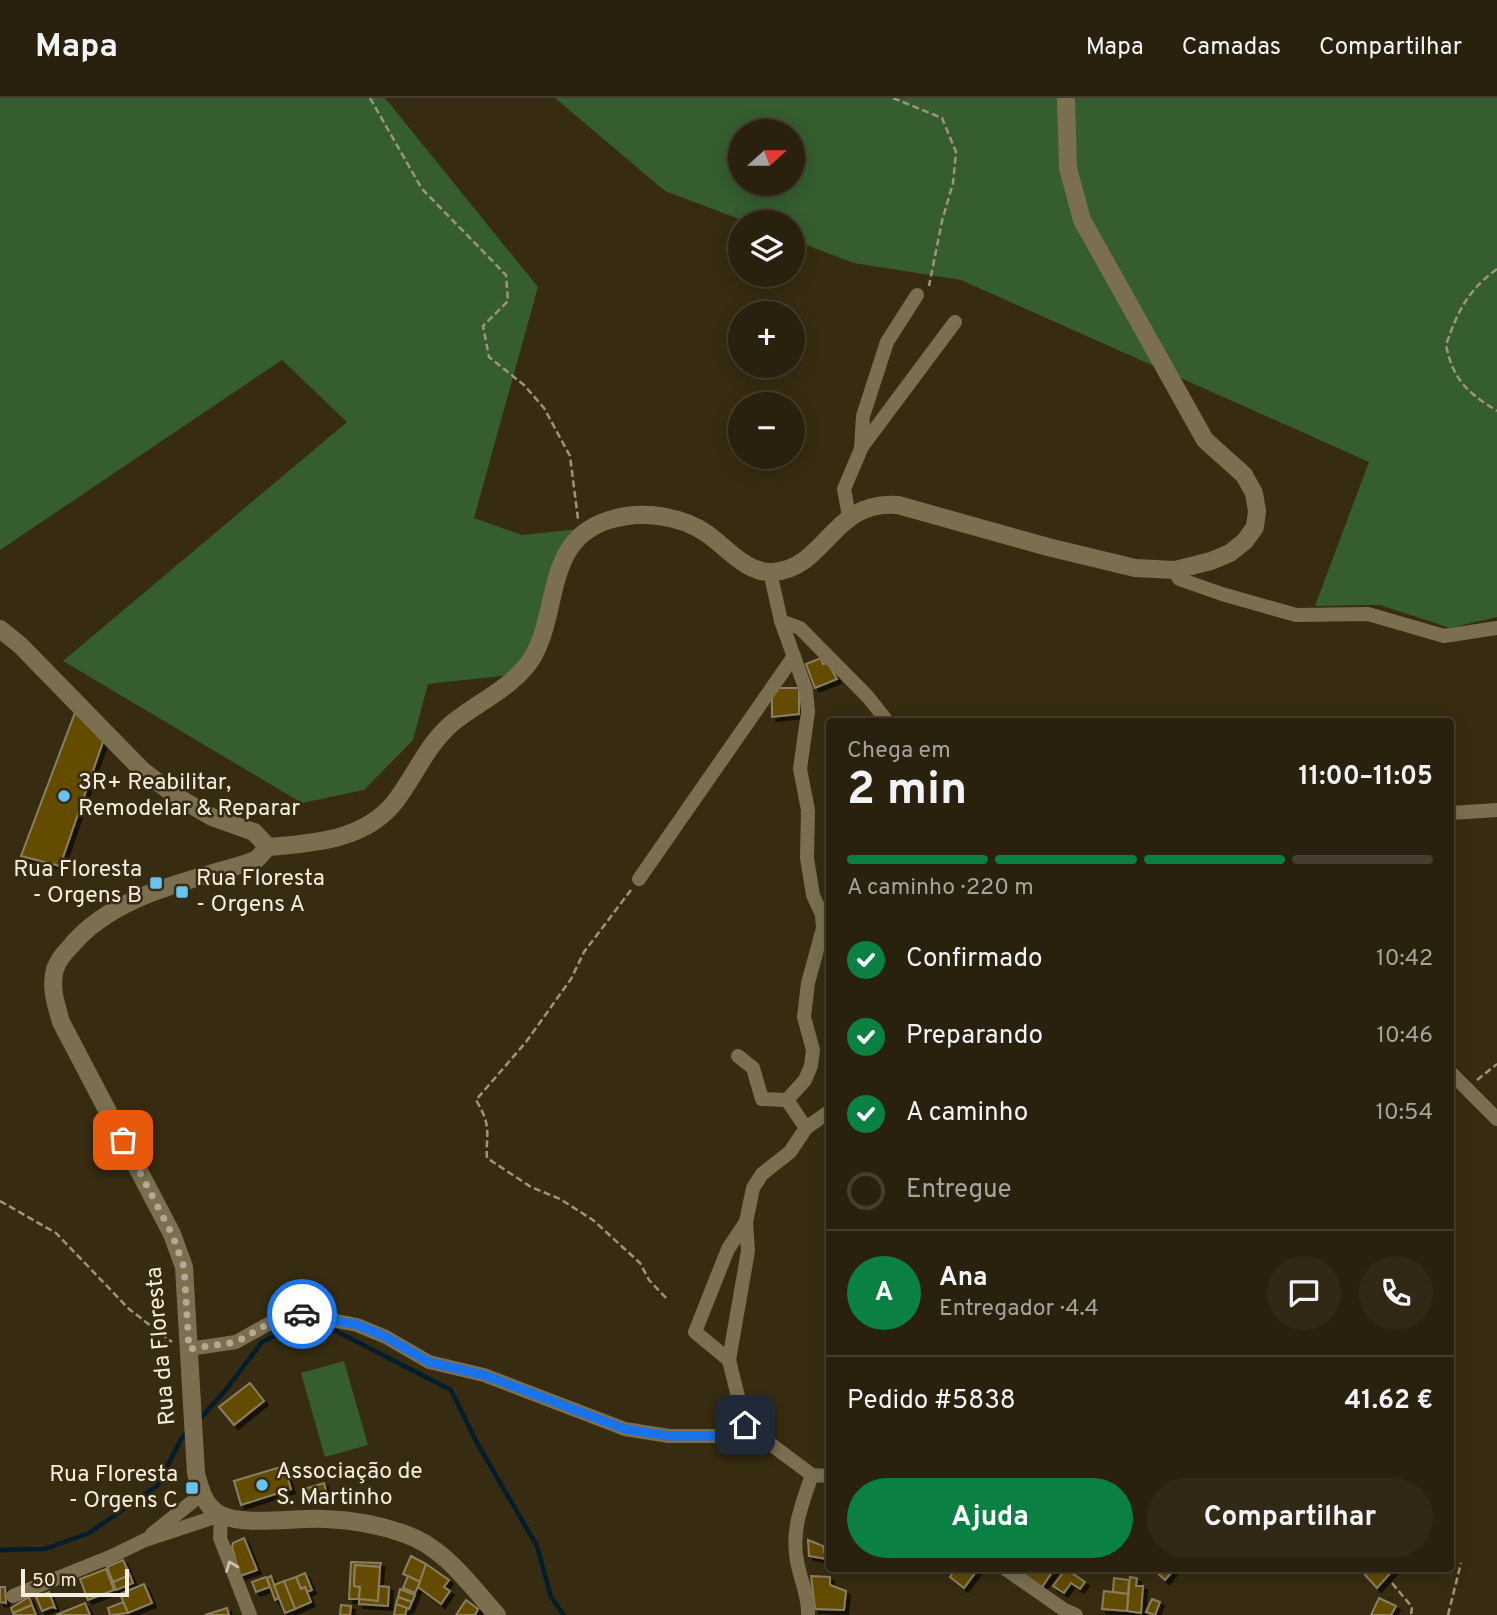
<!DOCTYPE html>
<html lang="pt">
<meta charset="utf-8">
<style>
body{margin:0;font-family:Overpass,sans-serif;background:#312916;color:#f1f3f6;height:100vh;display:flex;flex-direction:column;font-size:26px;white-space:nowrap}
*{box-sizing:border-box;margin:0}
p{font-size:23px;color:#a5a39d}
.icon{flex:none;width:38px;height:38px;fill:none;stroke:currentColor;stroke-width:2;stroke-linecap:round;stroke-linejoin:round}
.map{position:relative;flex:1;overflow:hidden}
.drawer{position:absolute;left:826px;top:620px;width:628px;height:854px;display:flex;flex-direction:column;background:#29210d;border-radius:7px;box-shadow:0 4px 18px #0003,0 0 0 2px #453e2e}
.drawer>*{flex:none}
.needle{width:46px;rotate:69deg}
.buttons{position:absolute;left:728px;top:21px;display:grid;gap:14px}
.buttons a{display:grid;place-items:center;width:77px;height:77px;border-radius:50%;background:#29210d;box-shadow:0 4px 18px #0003,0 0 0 2px #453e2e;font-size:35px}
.scale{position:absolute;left:21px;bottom:18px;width:108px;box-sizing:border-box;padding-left:7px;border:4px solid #f4eede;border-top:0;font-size:19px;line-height:24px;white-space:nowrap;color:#f4eede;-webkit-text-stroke:5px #372c11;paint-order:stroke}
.pin{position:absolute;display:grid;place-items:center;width:60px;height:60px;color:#fff;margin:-30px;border-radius:14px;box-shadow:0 4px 10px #0006}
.courier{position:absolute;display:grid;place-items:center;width:70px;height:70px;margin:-35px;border:5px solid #1a73e8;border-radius:50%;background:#fff;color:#222;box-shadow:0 2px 9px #0007}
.summary em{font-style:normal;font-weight:700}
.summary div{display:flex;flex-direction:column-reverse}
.summary{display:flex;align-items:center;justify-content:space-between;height:119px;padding:0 21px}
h1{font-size:46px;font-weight:700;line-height:52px}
.bar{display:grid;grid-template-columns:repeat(4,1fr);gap:10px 7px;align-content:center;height:84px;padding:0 21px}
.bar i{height:9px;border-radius:5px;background:#453e2e}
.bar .active{background:#0b8043}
.bar p{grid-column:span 4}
.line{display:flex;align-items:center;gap:18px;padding:0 21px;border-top:2px solid #453e2e}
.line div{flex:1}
.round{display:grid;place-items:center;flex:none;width:74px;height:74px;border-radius:37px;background:#312916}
ol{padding:0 21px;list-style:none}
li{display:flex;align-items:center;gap:21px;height:77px}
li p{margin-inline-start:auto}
li .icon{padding:7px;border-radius:50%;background:#0b8043;color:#fff;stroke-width:4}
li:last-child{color:#a5a39d}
li i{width:38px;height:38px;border:4px solid #453e2e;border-radius:50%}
.button{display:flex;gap:14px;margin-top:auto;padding:14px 21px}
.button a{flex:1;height:80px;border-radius:42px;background:#0b8043;color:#fff;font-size:28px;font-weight:700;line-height:80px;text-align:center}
.button a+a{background:#312916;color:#f1f3f6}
header{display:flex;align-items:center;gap:42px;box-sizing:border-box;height:98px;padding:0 35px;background:#29210d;border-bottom:2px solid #453e2e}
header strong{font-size:33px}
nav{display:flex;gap:38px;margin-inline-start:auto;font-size:24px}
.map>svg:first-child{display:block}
.green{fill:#355d30;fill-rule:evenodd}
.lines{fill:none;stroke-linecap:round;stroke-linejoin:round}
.stream{stroke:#021e2c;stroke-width:4.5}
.building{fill:#634c02;stroke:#8b7f62;stroke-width:2;filter:url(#shadow)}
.path{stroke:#9d947f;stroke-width:2.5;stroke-dasharray:7 3.5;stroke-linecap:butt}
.minor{stroke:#7c6f4f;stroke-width:14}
.tertiary{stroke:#7c6f4f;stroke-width:18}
.oneway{stroke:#cac2ac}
.done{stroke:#b2aa96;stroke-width:7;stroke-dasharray:0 12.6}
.route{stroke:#1a73e8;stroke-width:9}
.poi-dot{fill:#67c4f0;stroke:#372c11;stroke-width:2.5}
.labels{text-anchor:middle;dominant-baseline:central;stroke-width:5;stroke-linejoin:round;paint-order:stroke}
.poi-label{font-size:23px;fill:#f4eede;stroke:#372c11;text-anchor:start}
.street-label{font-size:23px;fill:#f4eede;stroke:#372c11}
</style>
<header>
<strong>Mapa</strong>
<nav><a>Mapa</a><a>Camadas</a><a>Compartilhar</a></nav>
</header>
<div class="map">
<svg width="1497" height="1517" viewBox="0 0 1497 1517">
<defs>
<filter id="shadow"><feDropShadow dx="4" dy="4" stdDeviation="0" flood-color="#0009"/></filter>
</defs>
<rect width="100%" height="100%" fill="#372c11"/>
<g class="green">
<path d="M 0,0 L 385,0 L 538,189 L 474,420 L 522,437 L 589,430 L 580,435 L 519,576 L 428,586 L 413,642 L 364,692 L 302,705 L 63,563 L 347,324 L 282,262 L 0,452 Z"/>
<path d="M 555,0 L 1497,0 L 1497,519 L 1450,530 L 1380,507 L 1315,508 L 1369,364 L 961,182 L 854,165 L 793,142 L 793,124 L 747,124 L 665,93 ZM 740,33 L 793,33 L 793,86 L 740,86 Z"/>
<path d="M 344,1263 L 368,1347 L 325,1359 L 301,1275 Z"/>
</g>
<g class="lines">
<g class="stream">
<path d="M 198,1323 L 225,1293 L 262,1244 L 294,1228 L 336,1233 L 451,1292 L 477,1345 L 537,1448 L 551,1499 L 564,1517"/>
<path d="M 0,1452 L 45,1451 L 89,1435 L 158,1387 L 181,1341 L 187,1334"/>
</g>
</g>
<g class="building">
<path d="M 821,560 L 823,566 L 828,565 L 837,581 L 815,590 L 806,566 Z"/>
<path d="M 772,590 L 799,590 L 799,616 L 772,619 Z"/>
<path d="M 76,612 L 105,638 L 60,768 L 21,758 Z"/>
<path d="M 250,1285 L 264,1303 L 234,1327 L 219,1309 Z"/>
<path d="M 284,1368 L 291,1391 L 241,1407 L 234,1383 Z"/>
<path d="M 324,1385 L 327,1397 L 305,1403 L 301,1392 Z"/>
<path d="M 244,1440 L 257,1472 L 240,1478 L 232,1449 L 233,1445 Z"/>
<path d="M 808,1442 L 823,1448 L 826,1461 L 809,1458 Z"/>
<path d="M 411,1458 L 426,1466 L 420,1484 L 403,1476 Z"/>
<path d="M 123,1462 L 130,1477 L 113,1484 L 107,1469 Z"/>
<path d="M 351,1464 L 381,1465 L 380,1469 L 355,1467 L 354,1488 L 360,1489 L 359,1501 L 349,1501 Z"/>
<path d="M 426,1466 L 449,1482 L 444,1489 L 450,1493 L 441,1506 L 418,1489 Z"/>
<path d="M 355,1467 L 380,1469 L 378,1503 L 359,1501 L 360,1489 L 354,1488 Z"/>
<path d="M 956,1470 L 978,1471 L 964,1490 L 950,1479 Z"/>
<path d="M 1020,1470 L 1055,1470 L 1042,1489 L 1018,1472 Z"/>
<path d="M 1152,1470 L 1169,1470 L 1173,1473 L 1165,1482 Z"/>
<path d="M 1372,1470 L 1392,1470 L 1394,1471 L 1377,1490 L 1365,1477 Z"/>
<path d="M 106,1471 L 114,1492 L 88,1502 L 80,1481 Z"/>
<path d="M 1066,1471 L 1085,1484 L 1080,1491 L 1071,1485 L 1064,1495 L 1053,1488 Z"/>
<path d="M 305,1475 L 312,1492 L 307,1494 L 305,1489 L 301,1491 L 296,1479 Z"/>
<path d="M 130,1477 L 133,1485 L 116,1492 L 113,1484 Z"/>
<path d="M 271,1478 L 279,1500 L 275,1502 L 267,1480 Z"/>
<path d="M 408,1478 L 420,1484 L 415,1495 L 403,1490 Z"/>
<path d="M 811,1478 L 830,1479 L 830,1487 L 846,1493 L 844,1512 L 815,1511 Z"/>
<path d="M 266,1479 L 270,1489 L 256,1494 L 252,1484 Z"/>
<path d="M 296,1479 L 301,1491 L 305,1489 L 311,1504 L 295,1511 L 284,1483 Z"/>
<path d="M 1130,1479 L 1137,1480 L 1136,1488 L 1143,1488 L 1141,1515 L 1127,1513 Z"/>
<path d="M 1114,1480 L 1129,1482 L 1128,1496 L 1113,1494 Z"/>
<path d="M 284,1483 L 295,1511 L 285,1515 L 274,1487 Z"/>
<path d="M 144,1486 L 152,1505 L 128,1515 L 120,1496 Z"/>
<path d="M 379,1488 L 389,1489 L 388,1508 L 359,1506 L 359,1501 L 378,1503 Z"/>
<path d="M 0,1489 L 5,1489 L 6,1505 L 0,1504 Z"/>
<path d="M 400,1491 L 415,1497 L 412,1504 L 398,1499 Z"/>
<path d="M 1104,1493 L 1128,1496 L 1127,1513 L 1102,1511 Z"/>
<path d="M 49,1494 L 55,1510 L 52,1509 L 42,1513 L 36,1499 Z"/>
<path d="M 29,1499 L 32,1507 L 13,1515 L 11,1510 Z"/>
<path d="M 398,1499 L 412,1504 L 409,1511 L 396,1506 Z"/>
<path d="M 1379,1500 L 1396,1508 L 1391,1517 L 1371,1517 Z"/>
<path d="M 1152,1501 L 1160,1504 L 1155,1517 L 1146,1514 Z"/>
<path d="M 466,1502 L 478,1511 L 475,1517 L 456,1517 Z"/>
<path d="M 123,1504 L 128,1515 L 110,1517 L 108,1510 Z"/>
<path d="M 85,1505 L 90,1517 L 56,1517 Z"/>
<path d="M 396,1506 L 407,1510 L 405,1517 L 394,1517 Z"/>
<path d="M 32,1507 L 36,1517 L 14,1517 L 13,1515 Z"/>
<path d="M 341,1507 L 351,1508 L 350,1517 L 340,1517 Z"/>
<path d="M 227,1510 L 229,1517 L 205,1517 Z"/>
</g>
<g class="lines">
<g class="path">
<path d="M 370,0 L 422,91 L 506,177 L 508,203 L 483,228 L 489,259 L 524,287 L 544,310 L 570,358 L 578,421"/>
<path d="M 893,0 L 942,20 L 956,54 L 953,85 L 942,123 L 929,188"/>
<path d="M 1497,171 C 1467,193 1458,213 1446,247 C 1453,282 1468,295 1497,313"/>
<path d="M 631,792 L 584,854 L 571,881 L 526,944 L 476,1002 C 481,1011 486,1019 487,1030 C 488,1040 486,1050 487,1060 L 531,1089 L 560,1101 L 593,1122 L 640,1165 L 649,1182 L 667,1201"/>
<path d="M 1477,982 L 1497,966"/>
<path d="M 0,1103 L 56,1135 L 129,1211 L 172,1244"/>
<path d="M 1392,1485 L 1412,1509 L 1411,1517"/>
<path d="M 1448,1517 L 1461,1465"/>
</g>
<g class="minor">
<path d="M 861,350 L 955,224"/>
<path d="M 849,418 L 844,391 L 861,351 L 863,318 L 887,244 L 917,197"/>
<path d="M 1175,472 L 1179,481 L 1222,496 L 1296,517 L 1368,516 L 1444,538 L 1497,530"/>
<path d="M 770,474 L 781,523 L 806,592 L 808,614 L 800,671 L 808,712 L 807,760 L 813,797 L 822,817 L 823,830 L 808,885 L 804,919 L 813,952 L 811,968 L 805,982 L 787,1002 L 806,1030"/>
<path d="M 781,523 L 800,530 L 868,599 L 887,623"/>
<path d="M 1451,715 L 1497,712"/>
<path d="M 639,781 L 794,558"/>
<path d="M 738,958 L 753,970 L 762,1001 L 787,1002"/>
<path d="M 1451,975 L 1497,1021"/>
<path d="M 189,1251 L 236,1244 L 288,1215 L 300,1216 L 357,1227 L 386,1239 L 429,1264 L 484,1277 L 625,1331 L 669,1338 L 720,1338 L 745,1327"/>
<path d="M 729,1262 L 695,1234 L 728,1151 L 746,1124"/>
<path d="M 745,1327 L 729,1262 L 748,1153 L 746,1124 L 753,1090 L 762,1076 L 790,1054 L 806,1030 L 830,1013"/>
<path d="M 745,1327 L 812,1377 L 830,1378"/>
<path d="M 152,1436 L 202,1396"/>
<path d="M 1004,1470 L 1063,1511 L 1076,1517"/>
<path d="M 13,1498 L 110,1459 L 145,1442 L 221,1417 L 220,1440 L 250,1517"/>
<path d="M 808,1517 C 809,1498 800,1481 797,1463 C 791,1432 802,1406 812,1377"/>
</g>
<g class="tertiary">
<path d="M 0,531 L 20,547 L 143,673 L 179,700 L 212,719 L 254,734 L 268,749"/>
<path d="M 268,749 C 312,745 363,743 394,705 C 414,680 425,650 449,628 C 475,605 516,589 534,557 C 560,508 545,442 609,422 C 640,412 679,417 706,435 C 725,448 747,476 773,474 C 827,470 832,401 898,407 L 1048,449 L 1135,470 L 1175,472 L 1211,463 L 1230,455 L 1245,443 L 1255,429 L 1257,413 L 1254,395 L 1244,377 L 1205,342 L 1082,122 L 1068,70 L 1066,0"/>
<path d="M 268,749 L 257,761 L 247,765 C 186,784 113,797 70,849 C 64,855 58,863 55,871 C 50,890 56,906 61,924 L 172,1136 L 184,1169 L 196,1375 C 200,1391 204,1407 219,1416 C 242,1429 298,1419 326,1421 C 352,1422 380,1427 405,1436 C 444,1449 471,1488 497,1517"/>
</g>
</g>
<defs><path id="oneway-chevron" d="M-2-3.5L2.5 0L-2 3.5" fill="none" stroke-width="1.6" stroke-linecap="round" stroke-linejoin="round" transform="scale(1.75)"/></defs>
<use class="oneway" href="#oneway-chevron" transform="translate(231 1468) rotate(-111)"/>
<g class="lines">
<path class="done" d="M 123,1042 L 172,1136 L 184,1169 L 189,1251 L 236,1244 L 288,1215 L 302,1216"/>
<path class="route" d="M 302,1216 L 358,1227 L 386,1239 L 429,1264 L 484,1277 L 625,1331 L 669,1338 L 720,1338 L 745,1327"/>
</g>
<g class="poi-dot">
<circle cx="64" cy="698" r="7"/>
<rect x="149" y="778" width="14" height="14" rx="3.5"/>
<rect x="175" y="787" width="14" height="14" rx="3.5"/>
<circle cx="262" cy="1387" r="7"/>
<rect x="185" y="1383" width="14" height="14" rx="3.5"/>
</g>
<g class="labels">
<g class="poi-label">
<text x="78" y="685">3R+ Reabilitar,<tspan x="78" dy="26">Remodelar &amp; Reparar</tspan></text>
<text x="142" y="772" text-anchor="end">Rua Floresta<tspan x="142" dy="26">- Orgens B</tspan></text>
<text x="196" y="781">Rua Floresta<tspan x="196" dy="26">- Orgens A</tspan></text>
<text x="276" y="1374">Associação de<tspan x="276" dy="26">S. Martinho</tspan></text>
<text x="178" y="1377" text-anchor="end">Rua Floresta<tspan x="178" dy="26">- Orgens C</tspan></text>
</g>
<g class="street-label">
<text transform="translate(162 1248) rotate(-95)">Rua da Floresta</text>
</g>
</g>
</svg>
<div class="buttons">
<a><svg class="needle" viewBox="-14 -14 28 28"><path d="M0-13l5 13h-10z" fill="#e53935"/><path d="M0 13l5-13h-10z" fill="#a5a39d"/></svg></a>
<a><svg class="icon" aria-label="layers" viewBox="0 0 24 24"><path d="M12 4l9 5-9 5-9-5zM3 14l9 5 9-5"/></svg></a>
<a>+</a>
<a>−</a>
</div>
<div class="scale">50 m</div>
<div class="pin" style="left:123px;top:1042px;background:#ea580c"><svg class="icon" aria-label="bag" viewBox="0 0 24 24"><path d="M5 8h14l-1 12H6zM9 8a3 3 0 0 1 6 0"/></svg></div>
<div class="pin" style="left:745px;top:1327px;background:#1f2937"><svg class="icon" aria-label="home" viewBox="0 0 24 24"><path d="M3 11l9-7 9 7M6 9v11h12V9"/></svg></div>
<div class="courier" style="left:302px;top:1216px"><svg class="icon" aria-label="car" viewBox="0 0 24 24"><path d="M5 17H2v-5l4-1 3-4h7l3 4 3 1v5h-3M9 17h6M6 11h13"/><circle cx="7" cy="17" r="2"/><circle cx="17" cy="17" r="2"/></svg></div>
<section class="drawer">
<div class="summary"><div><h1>2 min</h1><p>Chega em</p></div><em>11:00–11:05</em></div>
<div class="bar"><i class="active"></i><i class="active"></i><i class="active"></i><i></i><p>A caminho · 220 m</p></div>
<ol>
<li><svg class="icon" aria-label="check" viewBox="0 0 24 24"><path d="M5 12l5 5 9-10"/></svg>Confirmado<p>10:42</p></li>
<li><svg class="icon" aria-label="check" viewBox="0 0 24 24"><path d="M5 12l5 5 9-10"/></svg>Preparando<p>10:46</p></li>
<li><svg class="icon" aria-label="check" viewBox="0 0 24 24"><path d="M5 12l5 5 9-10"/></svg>A caminho<p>10:54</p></li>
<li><i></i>Entregue</li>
</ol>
<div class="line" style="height:126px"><b class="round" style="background:#0b8043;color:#fff">A</b><div><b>Ana</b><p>Entregador · 4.4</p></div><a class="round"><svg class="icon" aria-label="chat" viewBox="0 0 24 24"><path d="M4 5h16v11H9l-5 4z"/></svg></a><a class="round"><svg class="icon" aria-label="phone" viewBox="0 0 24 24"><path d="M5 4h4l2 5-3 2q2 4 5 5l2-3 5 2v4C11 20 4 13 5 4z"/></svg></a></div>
<div class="line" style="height:91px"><div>Pedido #5838</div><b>41.62 €</b></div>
<div class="button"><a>Ajuda</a><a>Compartilhar</a></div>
</section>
</div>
